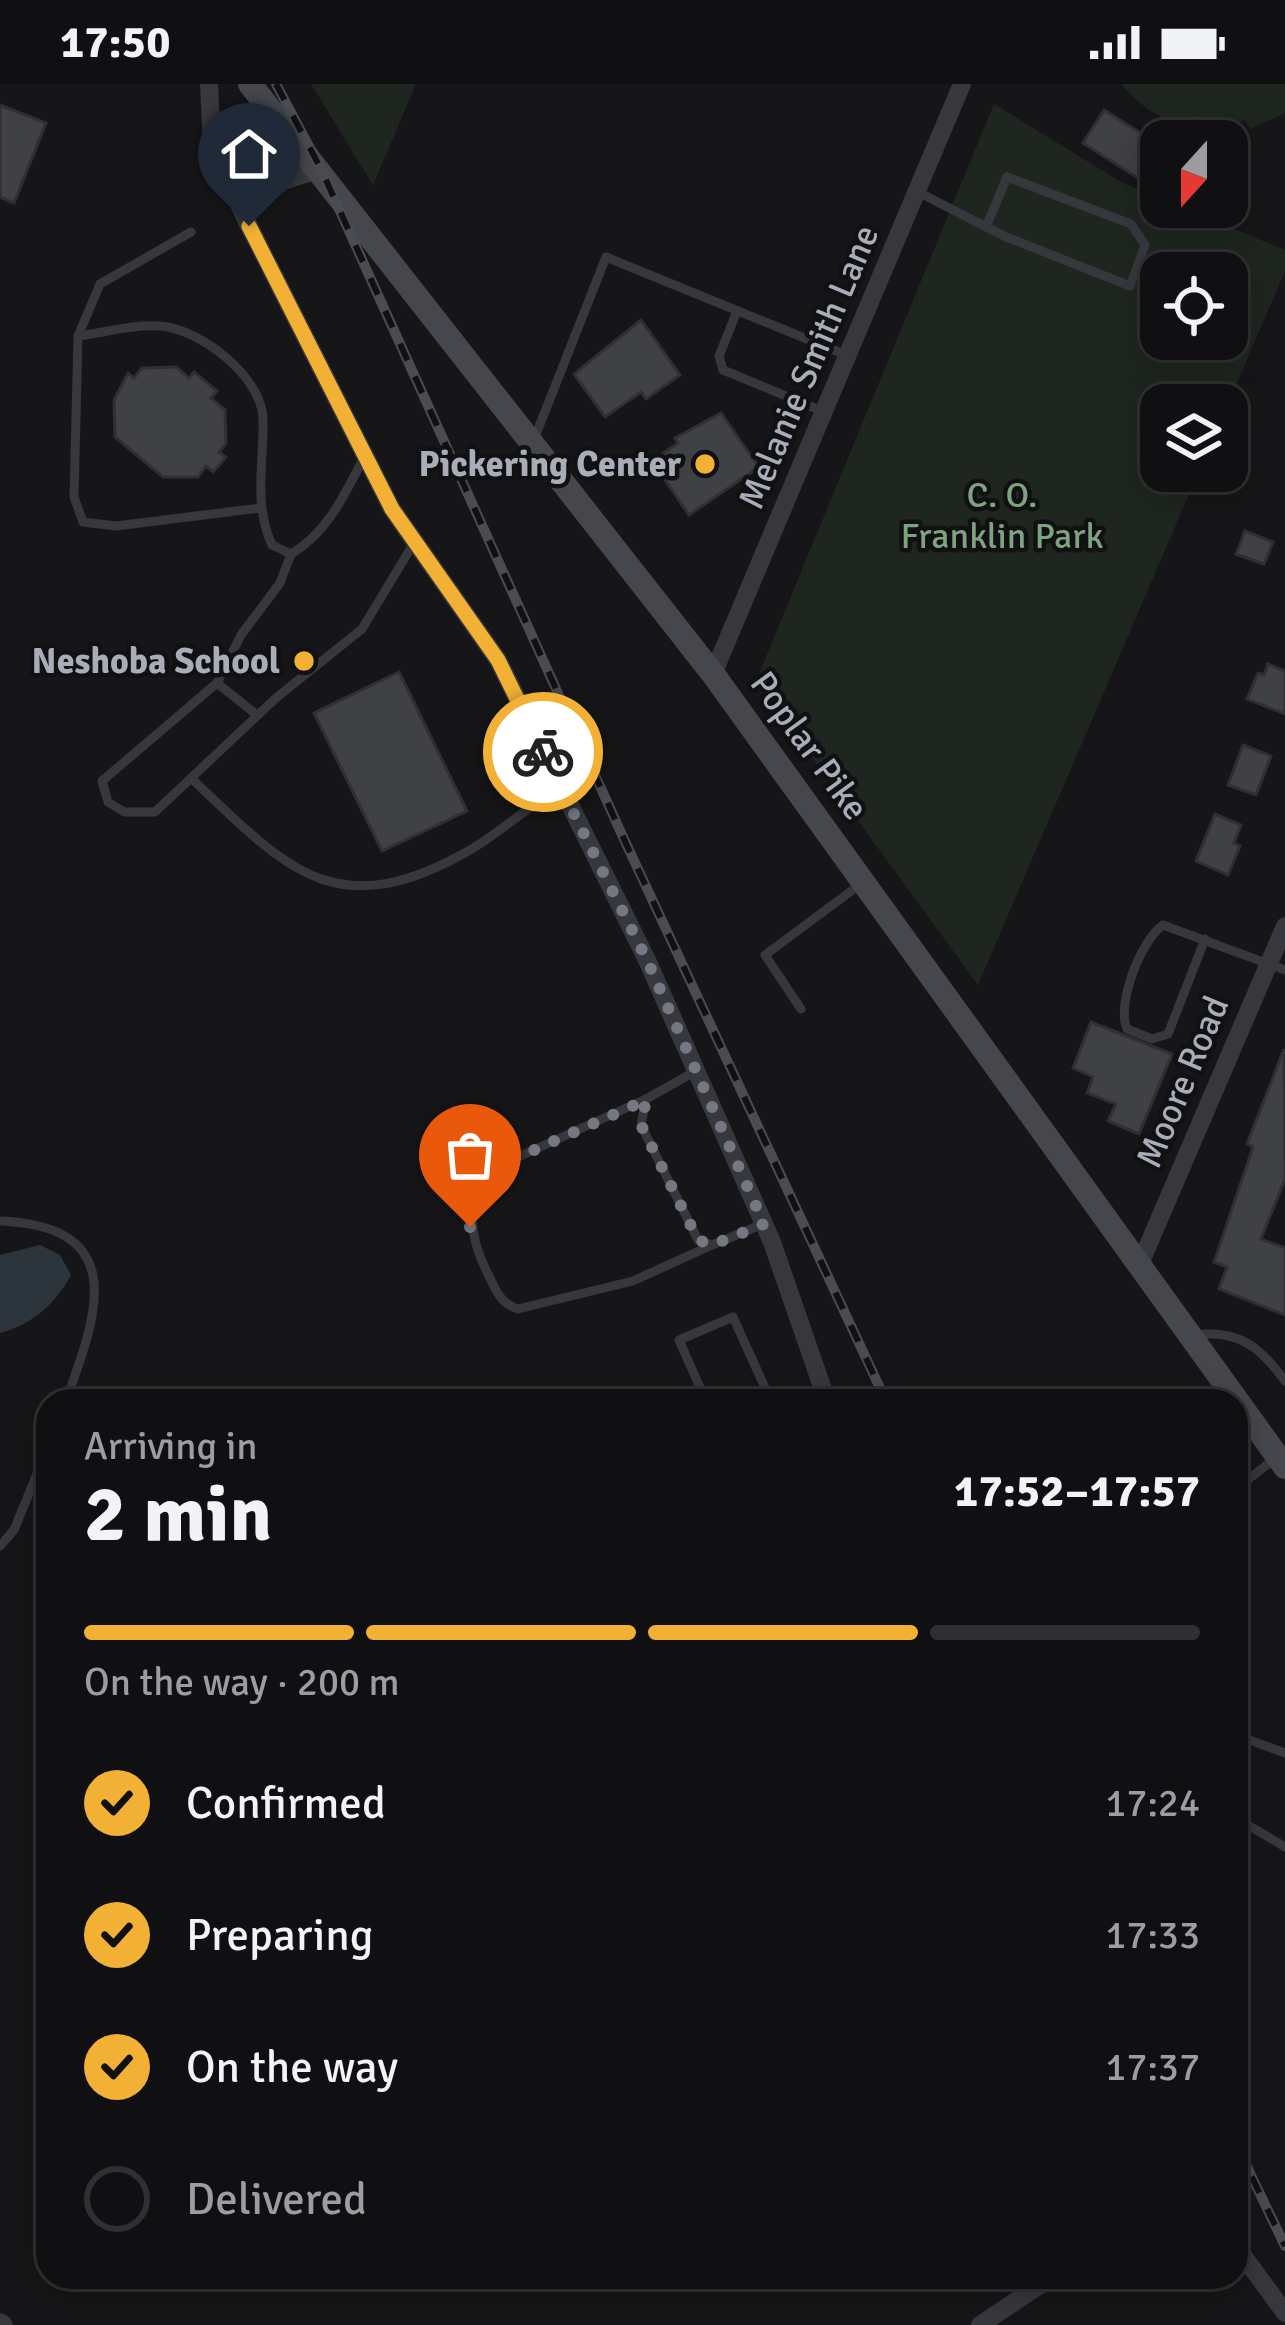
<!DOCTYPE html>
<meta charset="utf-8">
<style>
body{margin:0;font-family:Signika,sans-serif;background:#1e1e20;color:#f1f3f6;height:100vh;display:flex;flex-direction:column;font-size:45px;white-space:nowrap}
*{box-sizing:border-box;margin:0}
p{font-size:39px;color:#9c9d9f}
.icon{flex:none;width:66px;height:66px;fill:none;stroke:currentColor;stroke-width:2;stroke-linecap:round;stroke-linejoin:round}
.map{position:relative;flex:1;overflow:hidden}
.side{position:absolute;left:36px;top:1305px;width:1212px;height:900px;display:flex;flex-direction:column;background:#101012;border-radius:36px;box-shadow:0 6px 30px #0003,0 0 0 3px #303032}
.side>*{flex:none}
.needle{width:78px;rotate:201deg}
.buttons{position:absolute;left:1140px;top:36px;display:grid;gap:24px}
.buttons a{display:grid;place-items:center;width:108px;height:108px;border-radius:24px;background:#101012;box-shadow:0 6px 30px #0003,0 0 0 3px #303032;font-size:60px}
.pin{position:absolute;display:grid;place-items:center;width:102px;height:102px;color:#fff;margin:-123px -51px;border-radius:50% 50% 50% 0;rotate:-45deg;box-shadow:0 0 12px #0007}
.pin .icon{rotate:45deg}
.courier{position:absolute;display:grid;place-items:center;width:120px;height:120px;margin:-60px;border:9px solid #f2b134;border-radius:50%;background:#fff;color:#222;box-shadow:0 3px 15px #0007}
.overview em{font-style:normal;font-weight:700}
.overview div{display:flex;flex-direction:column-reverse}
.overview{display:flex;align-items:center;justify-content:space-between;height:204px;padding:0 48px}
h1{font-size:78px;font-weight:700;line-height:90px}
.bar{display:grid;grid-template-columns:repeat(4,1fr);gap:18px 12px;align-content:center;height:144px;padding:0 48px}
.bar i{height:15px;border-radius:9px;background:#303032}
.bar .on{background:#f2b134}
.bar p{grid-column:span 4}
ol{padding:0 48px;list-style:none}
li{display:flex;align-items:center;gap:36px;height:132px}
li p{margin-inline-start:auto}
li .icon{padding:12px;border-radius:50%;background:#f2b134;color:#111;stroke-width:4}
li:last-child{color:#9c9d9f}
li i{width:66px;height:66px;border:6px solid #303032;border-radius:50%}
.status{display:flex;justify-content:space-between;align-items:center;height:84px;padding:0 60px;background:#101012;direction:ltr}
.status svg{height:33px;fill:currentColor}
.map>svg:first-child{display:block}
.green{fill:#1e261f;fill-rule:evenodd}
.water{fill:#2c353c}
.building{fill:#404145;stroke:#303034;stroke-width:3}
.lines{fill:none;stroke-linecap:round;stroke-linejoin:round}
.service{stroke:#37383d;stroke-width:9}
.minor{stroke:#37383d;stroke-width:18}
.tertiary{stroke:#37383d;stroke-width:21}
.secondary{stroke:#45474d;stroke-width:24}
.rail-casing{stroke:#4a4c52;stroke-width:10}
.rail{stroke:#111113;stroke-width:6;stroke-dasharray:18;stroke-linecap:butt}
.done{stroke:#757880;stroke-width:12;stroke-dasharray:0 21.6}
.route{stroke:#f2b134;stroke-width:15}
.poi-dot{fill:#f2b134;stroke:#111113;stroke-width:4.5}
.labels{text-anchor:middle;dominant-baseline:central;stroke-width:9;stroke-linejoin:round;paint-order:stroke}
.street-label{font-size:36px;fill:#a8adb8;stroke:#111113}
.poi-label{font-size:36px;font-weight:bold;fill:#a8adb8;stroke:#111113;text-anchor:end}
.park-label{font-size:36px;fill:#7fa381;stroke:#111113}
</style>
<div class="status"><b>17:50</b><svg viewBox="0 0 49 12"><path d="M0 12V9h3v3zM5 12V6h3v6zM10 12V3h3v9zM15 12V0h3v12zM26 1h20v11H26zM47 4h2v5h-2z"/></svg></div>
<div class="map">
<svg width="1285" height="2241" viewBox="0 0 1285 2241">
<rect width="100%" height="100%" fill="#161618"/>
<g class="green">
<path d="M 311,0 L 416,0 L 373,101 Z"/>
<path d="M 1121,0 L 1285,0 L 1285,29 L 1250,45 L 1245,36 C 1195,53 1155,40 1121,0 Z"/>
<path d="M 994,20 L 1121,98 L 1161,115 L 1161,123 L 1181,123 L 1285,166 L 1285,187 L 1227,322 L 1161,321 L 1161,387 L 1199,387 L 978,901 L 756,597 ZM 1161,189 L 1227,189 L 1227,255 L 1161,255 Z"/>
</g>
<path class="water" d="M 40,1161 L 60,1171 L 71,1191 C 56,1219 32,1241 0,1249 L 0,1171 Z"/>
<g class="building">
<path d="M 0,21 L 46,39 L 14,119 L 0,113 Z"/>
<path d="M 1104,26 L 1160,61 L 1138,94 L 1083,59 Z"/>
<path d="M 641,236 L 680,291 L 646,315 L 641,308 L 605,333 L 574,290 Z"/>
<path d="M 176,283 L 189,294 L 194,288 L 217,307 L 211,314 L 225,326 L 226,360 L 219,368 L 226,373 L 213,388 L 206,382 L 198,393 L 163,393 L 115,353 L 114,316 L 128,289 L 134,294 L 142,284 Z"/>
<path d="M 721,329 L 759,383 L 689,431 L 652,377 L 678,359 L 675,354 Z"/>
<path d="M 1245,447 L 1273,458 L 1264,480 L 1236,470 Z"/>
<path d="M 1268,580 L 1285,587 L 1285,630 L 1247,615 L 1258,589 L 1264,591 Z"/>
<path d="M 399,588 L 467,727 L 382,767 L 314,629 Z"/>
<path d="M 1243,661 L 1271,672 L 1256,711 L 1228,701 Z"/>
<path d="M 1215,730 L 1241,741 L 1234,759 L 1240,762 L 1228,791 L 1196,777 Z"/>
<path d="M 1091,938 L 1172,970 L 1139,1050 L 1108,1037 L 1116,1020 L 1087,1009 L 1093,993 L 1073,984 Z"/>
<path d="M 1284,965 L 1285,1095 L 1261,1155 L 1285,1164 L 1285,1231 L 1219,1205 L 1227,1183 L 1214,1178 L 1253,1063 L 1247,1060 Z"/>
</g>
<g class="lines">
<g class="service">
<path d="M 918,108 L 1004,152 L 1130,202 L 1145,161 L 1131,140 L 1007,93 L 986,143"/>
<path d="M 737,227 L 719,272 L 723,286 L 822,327"/>
<path d="M 78,252 L 100,200 L 191,148"/>
<path d="M 533,358 L 606,173 L 846,271"/>
<path d="M 260,424 L 116,442 L 83,438 L 74,413 L 78,252 C 103,249 134,240 160,242 C 201,245 262,293 263,335 C 264,379 253,420 272,461 L 291,470 C 327,449 344,412 363,375"/>
<path d="M 291,470 L 280,499 L 241,551 L 217,599 L 102,697 L 108,718 L 124,728 L 155,728 L 276,614 L 362,545 L 415,457"/>
<path d="M 217,599 L 257,631"/>
<path d="M 191,694 C 287,785 336,843 470,766 C 501,748 528,722 561,703"/>
<path d="M 1205,855 L 1168,950 L 1152,955 L 1127,945 C 1116,920 1141,856 1163,841 L 1285,886"/>
<path d="M 801,925 L 765,871 L 862,799"/>
<path d="M 696,987 L 646,1015 L 641,1041 L 698,1156 L 712,1161 L 763,1140"/>
<path d="M 646,1015 L 505,1079 C 464,1113 466,1146 488,1190 C 496,1207 501,1220 518,1225 L 633,1197 L 712,1161"/>
<path d="M 0,1137 C 131,1142 97,1231 66,1317"/>
<path d="M 1196,1251 C 1239,1245 1261,1264 1285,1297"/>
<path d="M 706,1317 L 679,1256 L 733,1233 L 771,1317"/>
<path d="M 1236,1405 L 1273,1376"/>
<path d="M 0,1462 L 14,1446 L 48,1363"/>
<path d="M 1236,1651 L 1285,1669"/>
<path d="M 1236,1734 L 1285,1763"/>
</g>
<g class="minor">
<path d="M 209,0 L 212,62 L 249,142 L 392,425 L 498,576 L 647,876 L 772,1158 L 827,1317"/>
<path d="M 243,128 L 283,97 L 321,85"/>
<path d="M 713,590 L 962,0"/>
<path d="M 1140,1180 L 1285,842"/>
<path d="M 1236,2162 L 1285,2229"/>
<path d="M 980,2241 L 1052,2193"/>
</g>
<path class="tertiary" d="M 0,2240 L 2,2241"/>
<path class="secondary" d="M 250,0 L 713,590 L 1285,1383"/>
<g class="rail-casing">
<g id="rail">
<path d="M 276,0 L 321,85 L 623,753 L 886,1317"/>
<path d="M 1236,2060 L 1285,2162"/>
</g>
</g>
<use href="#rail" class="rail"/>
</g>
<g class="lines">
<path class="done" d="M 470,1143 L 485,1095 L 505,1079 L 646,1016 L 641,1041 L 698,1156 L 712,1161 L 764,1140 L 647,876 L 543,668"/>
<path class="route" d="M 249,142 L 392,425 L 498,576 L 543,668"/>
</g>
<g class="poi-dot">
<circle cx="705" cy="380" r="12"/>
<circle cx="304" cy="577" r="12"/>
</g>
<g class="labels">
<g class="street-label">
<text transform="translate(809 283) rotate(-67)">Melanie Smith Lane</text>
<text transform="translate(809 662) rotate(54)">Poplar Pike</text>
<text transform="translate(1183 998) rotate(-67)">Moore Road</text>
</g>
<g class="poi-label">
<text x="681" y="380">Pickering Center</text>
<text x="280" y="577">Neshoba School</text>
</g>
<g class="park-label">
<text x="1002" y="411">C. O.<tspan x="1002" dy="41">Franklin Park</tspan></text>
</g>
</g>
</svg>
<div class="buttons">
<a><svg class="needle" viewBox="-14 -14 28 28"><path d="M0-13l5 13h-10z" fill="#e53935"/><path d="M0 13l5-13h-10z" fill="#9c9d9f"/></svg></a>
<a><svg class="icon" aria-label="locate" viewBox="0 0 24 24"><circle cx="12" cy="12" r="6"/><path d="M12 2v4M12 18v4M2 12h4M18 12h4"/></svg></a>
<a><svg class="icon" aria-label="layers" viewBox="0 0 24 24"><path d="M12 4l9 5-9 5-9-5zM3 14l9 5 9-5"/></svg></a>
</div>
<div class="pin" style="left:470px;top:1143px;background:#ea580c"><svg class="icon" aria-label="bag" viewBox="0 0 24 24"><path d="M5 8h14l-1 12H6zM9 8a3 3 0 0 1 6 0"/></svg></div>
<div class="pin" style="left:249px;top:142px;background:#1f2937"><svg class="icon" aria-label="home" viewBox="0 0 24 24"><path d="M3 11l9-7 9 7M6 9v11h12V9"/></svg></div>
<div class="courier" style="left:543px;top:668px"><svg class="icon" aria-label="bike" viewBox="0 0 24 24"><circle cx="6" cy="16" r="4"/><circle cx="18" cy="16" r="4"/><path d="M6 16l4-8h5l3 8M10 8l3 8H6M13 5h3"/></svg></div>
<section class="side">
<div class="overview"><div><h1>2 min</h1><p>Arriving in</p></div><em>17:52–17:57</em></div>
<div class="bar"><i class="on"></i><i class="on"></i><i class="on"></i><i></i><p>On the way · 200 m</p></div>
<ol>
<li><svg class="icon" aria-label="check" viewBox="0 0 24 24"><path d="M5 12l5 5 9-10"/></svg>Confirmed<p>17:24</p></li>
<li><svg class="icon" aria-label="check" viewBox="0 0 24 24"><path d="M5 12l5 5 9-10"/></svg>Preparing<p>17:33</p></li>
<li><svg class="icon" aria-label="check" viewBox="0 0 24 24"><path d="M5 12l5 5 9-10"/></svg>On the way<p>17:37</p></li>
<li><i></i>Delivered</li>
</ol>
</section>
</div>
